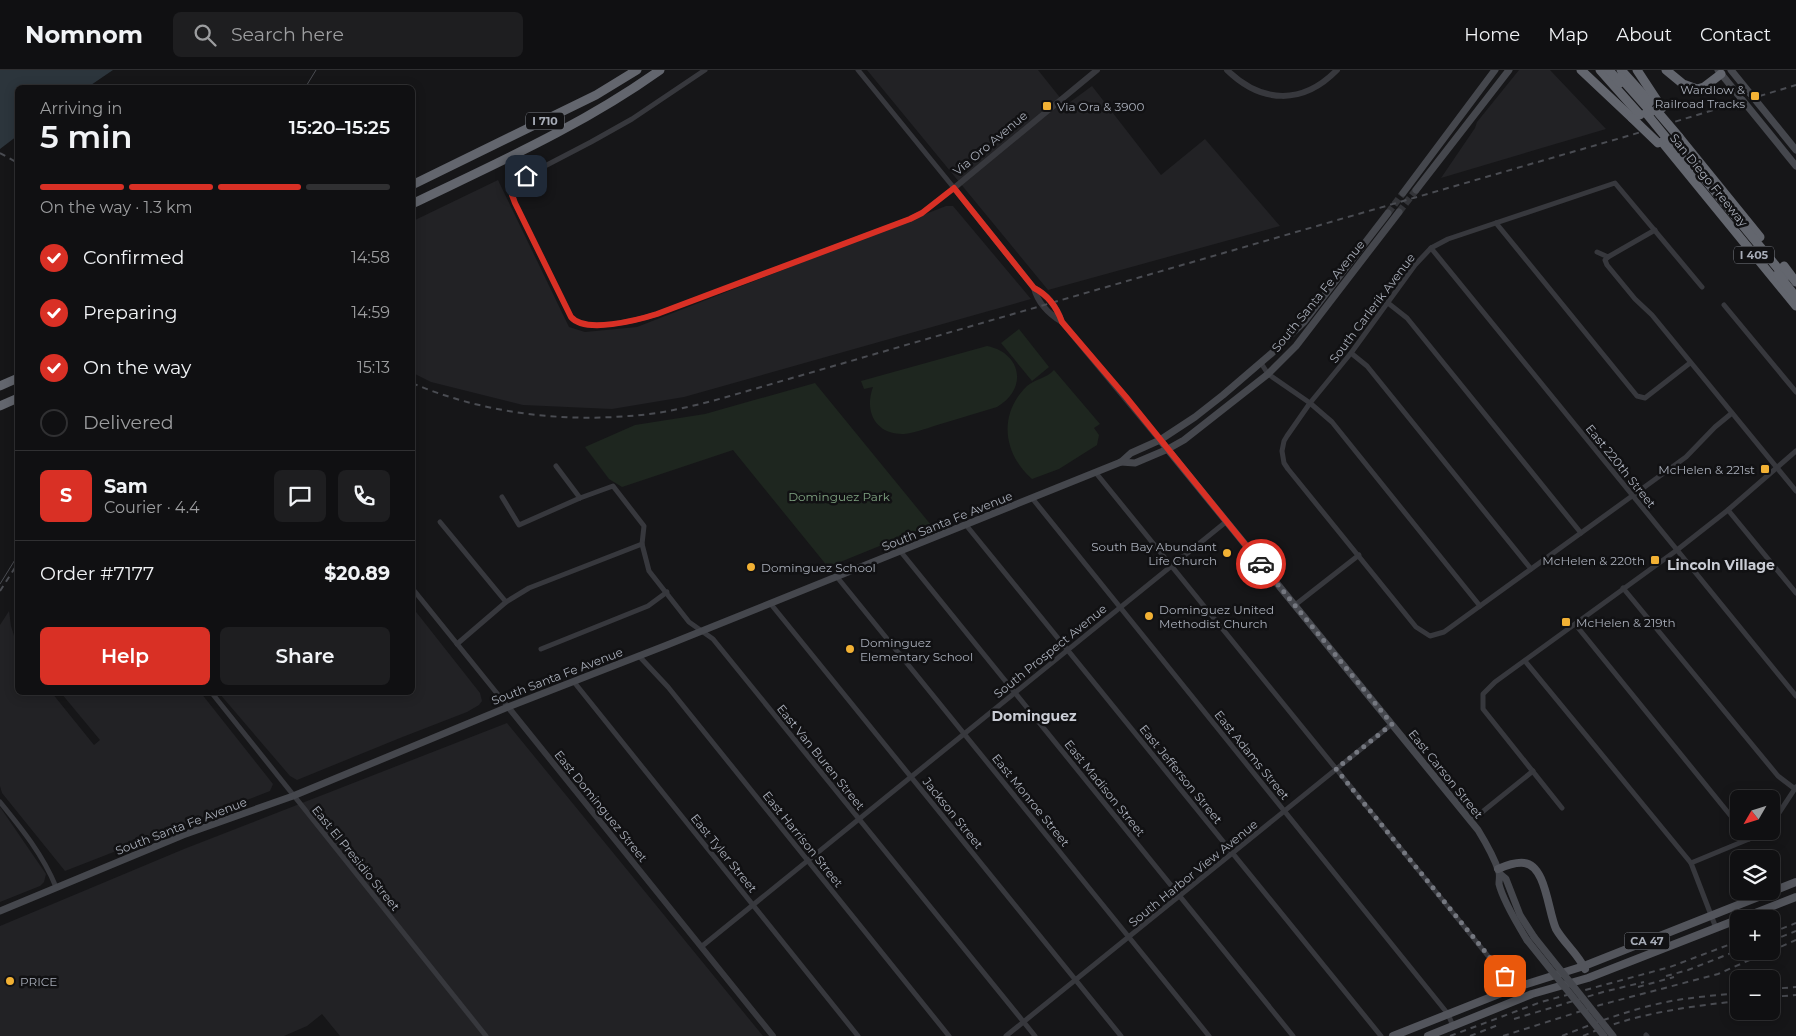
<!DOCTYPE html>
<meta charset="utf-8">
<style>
body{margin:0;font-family:Montserrat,sans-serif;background:#1e1e20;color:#f1f3f6;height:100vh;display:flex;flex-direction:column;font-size:19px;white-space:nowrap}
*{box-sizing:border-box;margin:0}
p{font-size:16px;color:#9c9d9f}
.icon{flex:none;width:28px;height:28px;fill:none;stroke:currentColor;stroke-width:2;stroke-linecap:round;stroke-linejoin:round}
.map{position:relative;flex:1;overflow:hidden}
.sheet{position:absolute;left:15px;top:15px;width:400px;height:610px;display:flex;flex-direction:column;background:#101012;border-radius:8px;box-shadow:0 2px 12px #0003,0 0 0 1px #303032}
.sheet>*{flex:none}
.needle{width:32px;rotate:231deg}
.tools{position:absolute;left:1730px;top:720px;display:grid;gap:10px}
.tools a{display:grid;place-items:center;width:50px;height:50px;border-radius:8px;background:#101012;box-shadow:0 2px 12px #0003,0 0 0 1px #303032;font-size:25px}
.pin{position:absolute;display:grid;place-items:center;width:42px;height:42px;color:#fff;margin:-21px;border-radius:10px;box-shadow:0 2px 8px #0006}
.courier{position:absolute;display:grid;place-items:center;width:50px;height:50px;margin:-25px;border:4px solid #d93025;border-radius:50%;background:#fff;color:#222;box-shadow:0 1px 6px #0007}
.overview em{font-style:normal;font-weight:600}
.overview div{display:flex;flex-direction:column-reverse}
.overview{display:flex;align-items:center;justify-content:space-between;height:85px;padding:0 25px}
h1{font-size:32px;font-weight:600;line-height:38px}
.bar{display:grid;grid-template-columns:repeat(4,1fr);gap:8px 5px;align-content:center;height:60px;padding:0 25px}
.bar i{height:6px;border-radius:4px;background:#303032}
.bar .selected{background:#d93025}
.bar p{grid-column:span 4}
.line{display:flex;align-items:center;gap:12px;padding:0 25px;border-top:1px solid #303032}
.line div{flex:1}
.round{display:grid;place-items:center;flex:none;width:52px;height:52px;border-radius:8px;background:#1e1e20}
ol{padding:0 25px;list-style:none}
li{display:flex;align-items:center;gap:15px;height:55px}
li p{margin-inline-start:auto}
li .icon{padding:5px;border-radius:50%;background:#d93025;color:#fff;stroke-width:4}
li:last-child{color:#9c9d9f}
li i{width:28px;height:28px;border:2px solid #303032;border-radius:50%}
.cta{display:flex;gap:10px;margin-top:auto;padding:10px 25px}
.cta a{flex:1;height:58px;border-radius:8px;background:#d93025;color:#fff;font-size:20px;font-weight:600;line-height:58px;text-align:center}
.cta a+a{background:#1e1e20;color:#f1f3f6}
header{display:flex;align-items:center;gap:30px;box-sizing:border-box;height:70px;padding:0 25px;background:#101012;border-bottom:1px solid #303032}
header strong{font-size:24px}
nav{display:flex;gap:28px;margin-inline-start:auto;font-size:18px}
.search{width:350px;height:45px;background:#1e1e20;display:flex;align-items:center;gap:12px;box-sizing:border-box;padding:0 18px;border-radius:8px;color:#9c9d9f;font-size:19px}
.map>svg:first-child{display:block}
.built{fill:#222225}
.green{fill:#1e261f}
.water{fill:#2c353c}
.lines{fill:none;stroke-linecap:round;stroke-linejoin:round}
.secondary-tunnel{stroke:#333438;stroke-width:7;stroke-dasharray:7 3.5;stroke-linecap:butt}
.minor{stroke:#37383d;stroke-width:5}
.tertiary{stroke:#37383d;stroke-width:6}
.secondary{stroke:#45474d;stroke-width:7}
.primary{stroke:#53555c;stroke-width:8}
.motorway{stroke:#63666e;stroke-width:9}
.tram{stroke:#4a4c52;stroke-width:1}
.rail{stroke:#4a4c52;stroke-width:2;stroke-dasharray:6 5;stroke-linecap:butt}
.secondary-bridge{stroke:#45474d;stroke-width:7}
.motorway-bridge{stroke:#63666e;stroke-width:9}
.done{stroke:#757880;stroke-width:5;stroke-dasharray:0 9}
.route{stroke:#d93025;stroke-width:6}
.poi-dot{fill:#f2b134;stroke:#111113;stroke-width:2}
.labels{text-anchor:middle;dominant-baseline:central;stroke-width:5;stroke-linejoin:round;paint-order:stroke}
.shield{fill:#111113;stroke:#7b7e86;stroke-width:1}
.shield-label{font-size:11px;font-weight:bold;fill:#a8adb8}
.poi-label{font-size:12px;fill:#a8adb8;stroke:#111113;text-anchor:start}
.street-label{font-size:12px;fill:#a8adb8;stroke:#111113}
.park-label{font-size:12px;fill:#7fa381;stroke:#111113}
.neighbourhood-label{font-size:14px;font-weight:bold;fill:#c9ccd4;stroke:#111113}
</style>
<header>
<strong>Nomnom</strong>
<div class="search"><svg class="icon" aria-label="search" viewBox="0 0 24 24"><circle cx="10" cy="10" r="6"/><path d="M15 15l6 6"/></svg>Search here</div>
<nav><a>Home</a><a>Map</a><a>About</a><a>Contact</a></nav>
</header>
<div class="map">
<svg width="1796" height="966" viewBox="0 0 1796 966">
<rect width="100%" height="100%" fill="#161618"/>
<g class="built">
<path d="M 867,0 L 1038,0 L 1066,35 L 1092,16 L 1161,105 L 1205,69 L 1280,156 L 1048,220 Z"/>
<path d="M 1519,0 L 1550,0 L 1606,59 L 1441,108 L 1475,58 L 1477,52 Z"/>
<path d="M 498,110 L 569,257 L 585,262 L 637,257 L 946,136 L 953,136 L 1031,229 L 684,327 L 612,339 L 523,335 L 431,312 L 413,303 L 413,151 Z"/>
<path d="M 413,538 L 480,623 L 482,631 L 479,635 L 467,642 L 400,668 L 297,710 L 290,706 L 219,623 L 412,622 Z"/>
<path d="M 9,541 L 11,556 L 17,575 L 18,622 L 52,623 L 94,675 L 100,670 L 61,623 L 201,623 L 273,714 L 270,721 L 65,801 L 2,723 L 0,716 L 0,555 Z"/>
<path d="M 507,653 L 763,966 L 340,966 L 322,944 L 307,956 L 284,966 L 0,966 L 0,856 L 184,779 Z"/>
<path d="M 0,737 L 46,804 L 44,812 L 40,816 L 0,832 Z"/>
</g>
<g class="green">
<path d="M 1019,259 L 1049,297 L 1032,311 L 1001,273 Z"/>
<path d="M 987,276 C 1022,283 1028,319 997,337 C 976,343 955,350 934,356 C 925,359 914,363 904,364 C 875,365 864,341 873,317 L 864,319 L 861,311 Z"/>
<path d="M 1054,300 L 1100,354 L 1094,358 L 1099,365 L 1097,375 L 1059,399 L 1032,409 C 1003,384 998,344 1027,316 C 1035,309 1047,308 1054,300 Z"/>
<path d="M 815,313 L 931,455 L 828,497 L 733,380 L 622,417 L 609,409 L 585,377 L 635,355 L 705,344 Z"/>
</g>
<path class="water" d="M 0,0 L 113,0 L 88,17 L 18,18 L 17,66 L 0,79 Z"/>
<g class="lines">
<g class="secondary-tunnel">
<path d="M 1399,142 L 1416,120"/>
<path d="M 1388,143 L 1403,123"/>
</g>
<g class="minor">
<path d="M 705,0 L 632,49 L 591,72 L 520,109 C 512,117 512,123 515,133 L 571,247 C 585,264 638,250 657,244 L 910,149 L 922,143 L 954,118 L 858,0"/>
<path d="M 1496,153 L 1637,326 L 1645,328 L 1690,293"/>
<path d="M 1431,178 L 1796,626"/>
<path d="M 1597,182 L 1608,187"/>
<path d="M 1608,187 L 1605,190 L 1607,195 L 1635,229 L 1652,245 L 1796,421"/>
<path d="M 1608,187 L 1655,160"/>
<path d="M 1702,217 L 1615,113 L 1448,169 L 1431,178 L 1415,195 L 1351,283 L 1310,333 L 1287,366 L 1284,371 L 1282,381 L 1284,393 L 1288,399 L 1416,557 L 1430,566 L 1444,562 L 1686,387 L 1715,357 L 1732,343"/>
<path d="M 1388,233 L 1407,248 L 1581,463"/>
<path d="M 1724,235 L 1796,322"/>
<path d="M 1351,283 L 1367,296 L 1531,499"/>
<path d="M 1261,293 L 1268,304 L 1310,333 L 1332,352 L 1480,536"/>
<path d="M 556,396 L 580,428"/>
<path d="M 1096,403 L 1514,918"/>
<path d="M 502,427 L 519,455 L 580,428 L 613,416 L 644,456 L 642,474 L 649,501 L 689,552 L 713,569 L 1035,966"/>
<path d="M 1032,428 L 1448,944 L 1453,956"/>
<path d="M 1728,440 L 1796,523"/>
<path d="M 440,452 L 506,532"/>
<path d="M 966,455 L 1381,966"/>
<path d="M 901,482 L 1293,966"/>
<path d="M 837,507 L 1209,966"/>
<path d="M 412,518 L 508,637"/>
<path d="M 1623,518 L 1778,706 L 1795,719"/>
<path d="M 770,533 L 1121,966"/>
<path d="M 1295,535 L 1359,485"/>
<path d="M 1575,554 L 1739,756"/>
<path d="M 457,574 L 506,532 L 529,518 L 642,474"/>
<path d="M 541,579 L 648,536 L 667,522"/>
<path d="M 639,586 L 668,617 L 949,966"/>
<path d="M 1525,591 L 1691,793 L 1716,858"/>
<path d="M 574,612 L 858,966"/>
<path d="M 211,622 L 486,966"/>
<path d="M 0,732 C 22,759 43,785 56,817"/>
<path d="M 1562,738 L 1483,639 L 1483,624 L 1495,612 L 1677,480 L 1728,440 L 1796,381"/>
<path d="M 1471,751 L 1533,701"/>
<path d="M 1771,755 L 1796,717"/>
<path d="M 1743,761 L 1749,769"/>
<path d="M 1691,793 L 1749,769 L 1763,761"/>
<path d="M 701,877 L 1227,451"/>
<path d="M 1646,965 L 1647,966"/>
<path d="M 1006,966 L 1392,654"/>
</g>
<g class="tertiary">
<path d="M 1227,0 C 1262,34 1303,35 1337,0"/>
<path d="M 1034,218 C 1038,234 1049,244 1062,252 L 1160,370"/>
<path d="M 1062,252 C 1057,238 1048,225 1034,218 L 954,118 L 1097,0"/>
<path d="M 508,637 L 773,966"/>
</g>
<g class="secondary">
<path d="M 1718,0 L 1796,96"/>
<path d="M 1731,0 L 1796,80"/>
<path d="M 1416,120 L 1509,0"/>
<path d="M 1403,123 L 1495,0"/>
<path d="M 1160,370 L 1478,760 C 1486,773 1494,787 1499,802 C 1500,806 1499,810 1499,814 C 1503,831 1518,855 1527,870"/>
<path d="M 1121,392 L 1135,393 L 1168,379 L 1184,370 L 1268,304 L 1296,276 L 1399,142"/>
<path d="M 1500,804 L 1506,809 L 1520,845 L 1534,867"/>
<path d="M 0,841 L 183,765 L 293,726 L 508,637 L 667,575 L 1121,392 L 1131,383 L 1160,370 L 1195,347 L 1223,325 L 1272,283 L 1304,252 L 1388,143"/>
</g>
<g class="primary">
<path d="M 1498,799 C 1505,796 1515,792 1524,793 C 1546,795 1548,842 1556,859 C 1564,873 1578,884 1585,899"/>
<path d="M 1740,849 L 1796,827"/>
<path d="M 1393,966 L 1514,918 L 1584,896 L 1796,812"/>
<path d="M 1428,966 L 1532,924 L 1588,908 L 1739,849"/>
</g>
<g class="motorway">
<path d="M 1581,0 L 1632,48"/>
<path d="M 1600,0 L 1640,45"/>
<path d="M 1609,0 L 1620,13"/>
<path d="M 1621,0 L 1650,32"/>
<path d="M 1637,0 L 1662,38"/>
<path d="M 1666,0 L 1683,14 L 1697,19 L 1704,17 L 1721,4"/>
<path d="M 1620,7 L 1651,42"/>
<path d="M 1679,67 L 1760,167"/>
<path d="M 1668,70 L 1698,107"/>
<path d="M 1662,72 L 1796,236"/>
<path d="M 1698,101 L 1785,207"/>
<path d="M 412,115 L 596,25 L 637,0"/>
<path d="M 412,134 C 497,93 583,55 660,0"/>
<path d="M 1784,196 L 1796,212"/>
<path d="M 1778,204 L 1796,227"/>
<path d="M 0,316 L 18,308"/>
<path d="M 0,336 L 18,328"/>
</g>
<g class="tram">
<path d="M 305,18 L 316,0"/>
<path d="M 0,514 L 18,485"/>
</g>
<g class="rail">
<path d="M 0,83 L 18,93"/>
<path d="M 412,313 C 480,342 556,352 629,346 C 663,344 698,335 730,326 L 1631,65 L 1796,15"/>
<path d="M 0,521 L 18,493"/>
<path d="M 1771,863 L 1796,853"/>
<path d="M 1771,871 L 1796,861"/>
<path d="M 1771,881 L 1796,870"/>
<path d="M 1666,906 L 1688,900 L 1739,880"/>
<path d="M 1638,917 L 1674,907"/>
<path d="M 1771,919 L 1796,917"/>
<path d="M 1771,927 L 1796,925"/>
<path d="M 1514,949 L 1603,922 L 1644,912"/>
<path d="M 1450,966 L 1541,932 L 1670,897 L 1739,871"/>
<path d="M 1470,966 L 1498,955"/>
<path d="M 1503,966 L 1600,935 L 1718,904 L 1770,881"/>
<path d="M 1562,966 C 1599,951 1637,937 1677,930 C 1697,927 1718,925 1739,923"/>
<path d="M 1583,966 C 1632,944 1685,937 1739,931"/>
</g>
<g class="secondary-bridge">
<path d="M 1534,867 L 1613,966"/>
<path d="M 1527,870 L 1604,966"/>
</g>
<g class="motorway-bridge">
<path d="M 1656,40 L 1679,67"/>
<path d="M 1646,43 L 1668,70"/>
<path d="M 1632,48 L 1658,73"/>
</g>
</g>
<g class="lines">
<path class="done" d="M 1261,494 L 1392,654 L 1336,699 L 1505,906"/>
<path class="route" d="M 526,106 L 514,114 L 512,125 L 515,133 L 571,247 C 585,264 638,250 657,244 L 910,149 L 922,143 L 954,118 L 1034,218 C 1048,225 1057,238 1062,252 L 1126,327 L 1261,494"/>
</g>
<g class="poi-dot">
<rect x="1750" y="21" width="10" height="10" rx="2.5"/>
<rect x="1042" y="31" width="10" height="10" rx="2.5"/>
<rect x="1760" y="394" width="10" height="10" rx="2.5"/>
<circle cx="1227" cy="483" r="5"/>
<rect x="1650" y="485" width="10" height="10" rx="2.5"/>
<circle cx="751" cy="497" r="5"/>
<circle cx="1149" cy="546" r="5"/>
<rect x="1561" y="547" width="10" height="10" rx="2.5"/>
<circle cx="850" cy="579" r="5"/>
<circle cx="10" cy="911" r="5"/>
</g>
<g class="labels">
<g class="shield">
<rect x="526" y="42.5" width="38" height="17" rx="4"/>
<rect x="1734" y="176.5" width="40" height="17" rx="4"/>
<rect x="1624.5" y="862.5" width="45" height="17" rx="4"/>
</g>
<g class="shield-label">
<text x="545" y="51">I 710</text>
<text x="1754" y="185">I 405</text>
<text x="1647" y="871">CA 47</text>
</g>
<g class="poi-label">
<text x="1745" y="19" text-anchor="end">Wardlow &amp;<tspan x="1745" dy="14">Railroad Tracks</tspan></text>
<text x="1057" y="36">Via Ora &amp; 3900</text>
<text x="1755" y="399" text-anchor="end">McHelen &amp; 221st</text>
<text x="1217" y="476" text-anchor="end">South Bay Abundant<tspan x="1217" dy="14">Life Church</tspan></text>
<text x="1645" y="490" text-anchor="end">McHelen &amp; 220th</text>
<text x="761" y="497">Dominguez School</text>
<text x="1159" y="539">Dominguez United<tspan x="1159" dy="14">Methodist Church</tspan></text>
<text x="1576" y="552">McHelen &amp; 219th</text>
<text x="860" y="572">Dominguez<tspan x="860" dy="14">Elementary School</tspan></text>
<text x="20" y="911">PRICE</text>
</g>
<g class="street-label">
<text transform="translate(990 73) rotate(-40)">Via Oro Avenue</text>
<text transform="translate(1709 110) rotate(51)">San Diego Freeway</text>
<text transform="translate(1318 226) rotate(-51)">South Santa Fe Avenue</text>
<text transform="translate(1372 238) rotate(-53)">South Carlerik Avenue</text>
<text transform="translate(1621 396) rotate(51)">East 220th Street</text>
<text transform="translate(947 451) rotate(-22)">South Santa Fe Avenue</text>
<text transform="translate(1050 581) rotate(-39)">South Prospect Avenue</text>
<text transform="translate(557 606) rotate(-21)">South Santa Fe Avenue</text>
<text transform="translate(1252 685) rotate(51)">East Adams Street</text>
<text transform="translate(821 687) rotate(51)">East Van Buren Street</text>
<text transform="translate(1181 704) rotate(51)">East Jefferson Street</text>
<text transform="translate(1446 704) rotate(51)">East Carson Street</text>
<text transform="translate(1105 718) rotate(51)">East Madison Street</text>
<text transform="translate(1031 730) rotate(51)">East Monroe Street</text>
<text transform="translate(601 736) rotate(51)">East Dominguez Street</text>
<text transform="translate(953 743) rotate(51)">Jackson Street</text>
<text transform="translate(181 756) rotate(-21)">South Santa Fe Avenue</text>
<text transform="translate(803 769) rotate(51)">East Harrison Street</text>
<text transform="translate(724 783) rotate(51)">East Tyler Street</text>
<text transform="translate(356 788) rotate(51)">East El Presidio Street</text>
<text transform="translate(1193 803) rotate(-39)">South Harbor View Avenue</text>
</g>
<g class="park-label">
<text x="839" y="426">Dominguez Park</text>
</g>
<g class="neighbourhood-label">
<text x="1721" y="495">Lincoln Village</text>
<text x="1034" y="646">Dominguez</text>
</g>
</g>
</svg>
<div class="tools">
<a><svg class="needle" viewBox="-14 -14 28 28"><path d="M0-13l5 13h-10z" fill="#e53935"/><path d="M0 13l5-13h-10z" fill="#9c9d9f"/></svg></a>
<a><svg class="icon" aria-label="layers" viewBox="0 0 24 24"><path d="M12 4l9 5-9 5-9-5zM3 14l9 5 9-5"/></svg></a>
<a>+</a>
<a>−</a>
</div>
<div class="pin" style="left:1505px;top:906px;background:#ea580c"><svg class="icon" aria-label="bag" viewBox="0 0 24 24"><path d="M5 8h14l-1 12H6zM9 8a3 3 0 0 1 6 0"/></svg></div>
<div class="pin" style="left:526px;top:106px;background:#1f2937"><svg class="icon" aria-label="home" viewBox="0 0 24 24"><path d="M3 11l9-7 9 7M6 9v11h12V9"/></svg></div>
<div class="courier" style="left:1261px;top:494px"><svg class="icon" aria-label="car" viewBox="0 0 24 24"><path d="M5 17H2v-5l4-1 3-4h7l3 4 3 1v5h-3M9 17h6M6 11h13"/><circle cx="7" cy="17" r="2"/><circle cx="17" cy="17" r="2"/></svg></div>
<section class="sheet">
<div class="overview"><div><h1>5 min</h1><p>Arriving in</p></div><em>15:20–15:25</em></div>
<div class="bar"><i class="selected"></i><i class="selected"></i><i class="selected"></i><i></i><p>On the way · 1.3 km</p></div>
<ol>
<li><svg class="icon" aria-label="check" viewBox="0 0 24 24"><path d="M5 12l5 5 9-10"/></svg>Confirmed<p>14:58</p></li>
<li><svg class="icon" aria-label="check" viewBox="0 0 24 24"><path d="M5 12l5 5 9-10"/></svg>Preparing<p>14:59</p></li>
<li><svg class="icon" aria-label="check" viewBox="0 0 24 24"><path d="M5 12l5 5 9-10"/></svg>On the way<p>15:13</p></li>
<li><i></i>Delivered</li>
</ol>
<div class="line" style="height:90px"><b class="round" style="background:#d93025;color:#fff">S</b><div><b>Sam</b><p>Courier · 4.4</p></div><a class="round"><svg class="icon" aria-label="chat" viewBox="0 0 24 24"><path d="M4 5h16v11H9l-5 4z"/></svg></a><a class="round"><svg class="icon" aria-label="phone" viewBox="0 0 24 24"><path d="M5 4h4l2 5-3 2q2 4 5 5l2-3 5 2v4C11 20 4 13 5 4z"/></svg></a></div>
<div class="line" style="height:65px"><div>Order #7177</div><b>$20.89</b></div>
<div class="cta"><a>Help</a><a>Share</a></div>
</section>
</div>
